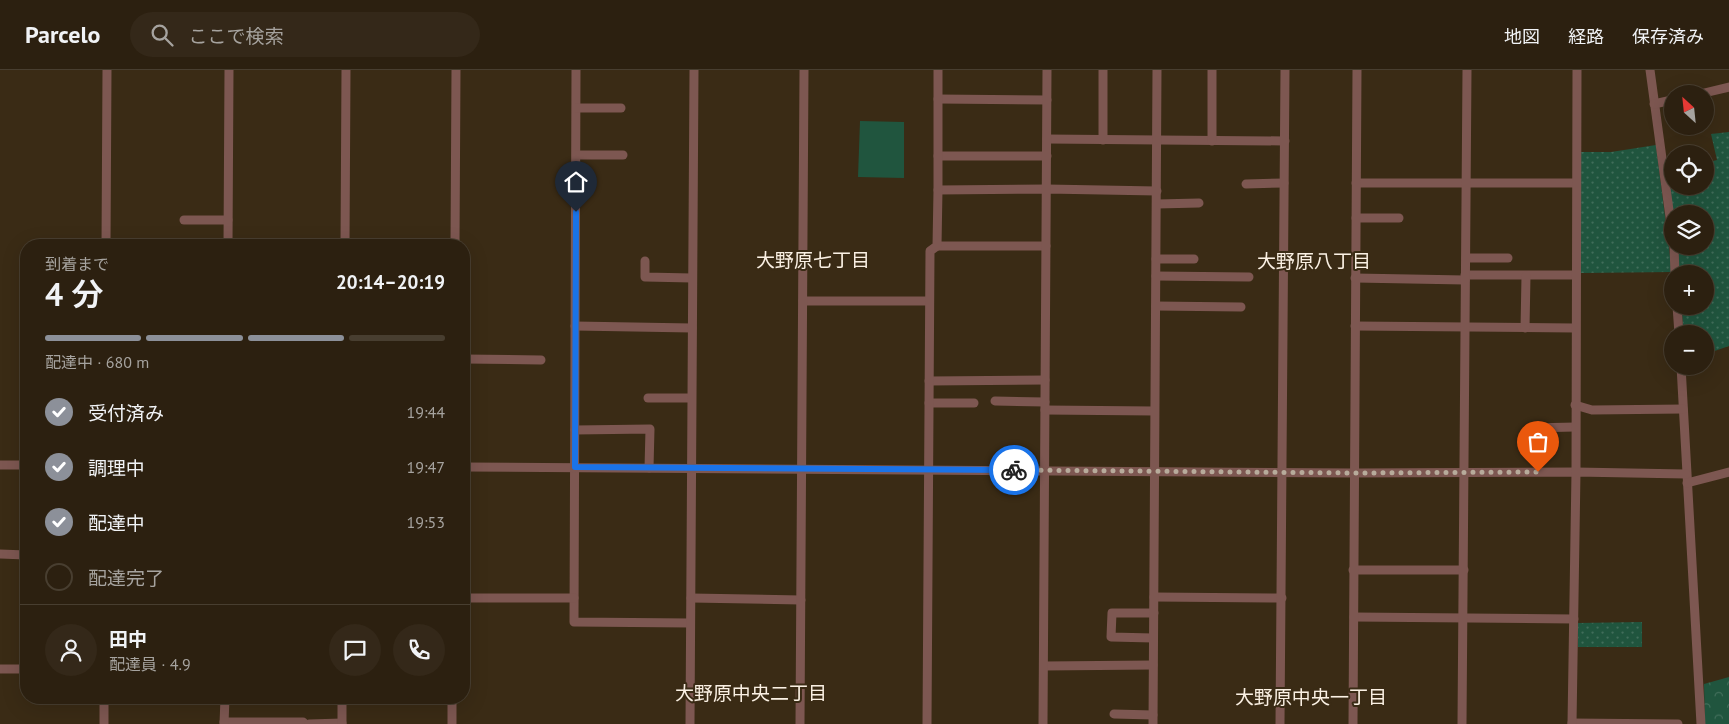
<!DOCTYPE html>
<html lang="ja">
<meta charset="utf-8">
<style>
body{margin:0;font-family:"PT Sans","Noto Sans JP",sans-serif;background:#342819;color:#f1f3f6;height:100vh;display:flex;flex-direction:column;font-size:19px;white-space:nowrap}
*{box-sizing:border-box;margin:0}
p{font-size:16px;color:#a6a39f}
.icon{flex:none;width:28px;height:28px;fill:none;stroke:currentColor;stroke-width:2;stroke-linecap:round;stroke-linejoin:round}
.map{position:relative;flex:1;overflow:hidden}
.sheet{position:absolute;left:20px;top:169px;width:450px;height:465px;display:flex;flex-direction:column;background:#2c2010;border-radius:20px;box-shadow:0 5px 20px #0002,0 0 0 1px #483e30}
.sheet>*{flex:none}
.needle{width:32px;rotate:333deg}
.buttons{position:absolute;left:1664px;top:15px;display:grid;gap:10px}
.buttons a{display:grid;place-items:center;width:50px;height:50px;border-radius:50%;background:#2c2010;box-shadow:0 5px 20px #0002,0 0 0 1px #483e30;font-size:25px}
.pin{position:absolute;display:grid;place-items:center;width:42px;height:42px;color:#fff;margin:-51px -21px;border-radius:50% 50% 50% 0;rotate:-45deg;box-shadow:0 0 5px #0007}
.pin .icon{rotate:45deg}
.courier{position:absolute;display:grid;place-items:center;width:50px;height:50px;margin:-25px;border:4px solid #1a73e8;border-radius:50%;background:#fff;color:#222;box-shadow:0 1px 6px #0007}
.overview em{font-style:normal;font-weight:600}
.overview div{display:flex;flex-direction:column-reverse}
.overview{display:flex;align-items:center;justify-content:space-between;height:85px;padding:0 25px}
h1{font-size:32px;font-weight:600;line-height:38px}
.bar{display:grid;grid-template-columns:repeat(4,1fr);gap:8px 5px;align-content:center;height:60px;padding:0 25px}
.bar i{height:6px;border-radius:4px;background:#483e30}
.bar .current{background:#8c9099}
.bar p{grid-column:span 4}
.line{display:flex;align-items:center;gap:12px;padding:0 25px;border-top:1px solid #483e30}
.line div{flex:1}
.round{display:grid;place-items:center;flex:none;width:52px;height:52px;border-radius:26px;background:#342819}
ol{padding:0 25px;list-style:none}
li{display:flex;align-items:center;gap:15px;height:55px}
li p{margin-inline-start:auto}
li .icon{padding:5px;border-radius:50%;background:#8c9099;color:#fff;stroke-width:4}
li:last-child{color:#a6a39f}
li i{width:28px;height:28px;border:2px solid #483e30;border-radius:50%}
header{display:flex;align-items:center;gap:30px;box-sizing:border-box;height:70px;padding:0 25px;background:#2c2010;border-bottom:1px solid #483e30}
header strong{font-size:24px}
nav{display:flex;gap:28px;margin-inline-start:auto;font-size:18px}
.search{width:350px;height:45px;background:#342819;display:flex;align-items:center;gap:12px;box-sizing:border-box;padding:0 18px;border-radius:28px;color:#a6a39f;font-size:19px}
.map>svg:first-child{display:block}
.grass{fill:url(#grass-dots)}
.forest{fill:url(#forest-crowns)}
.garden{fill:#20553e}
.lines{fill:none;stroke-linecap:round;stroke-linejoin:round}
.minor{stroke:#7d5751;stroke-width:9}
.done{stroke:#b7ab9b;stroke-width:5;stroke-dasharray:0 9}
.route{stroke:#1a73e8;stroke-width:6}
.labels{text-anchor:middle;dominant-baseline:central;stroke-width:4;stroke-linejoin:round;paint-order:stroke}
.neighbourhood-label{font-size:19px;fill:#faf0e3;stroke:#3a2b15}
</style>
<header>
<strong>Parcelo</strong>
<div class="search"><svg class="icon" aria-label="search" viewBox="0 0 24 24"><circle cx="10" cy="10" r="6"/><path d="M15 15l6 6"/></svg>ここで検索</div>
<nav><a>地図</a><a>経路</a><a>保存済み</a></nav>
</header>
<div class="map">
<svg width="1729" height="654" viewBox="0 0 1729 654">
<defs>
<pattern id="grass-dots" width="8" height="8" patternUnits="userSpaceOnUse" patternTransform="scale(1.25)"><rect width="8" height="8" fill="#20553e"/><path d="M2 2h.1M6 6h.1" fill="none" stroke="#416e5a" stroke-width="1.8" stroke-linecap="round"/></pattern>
<pattern id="forest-crowns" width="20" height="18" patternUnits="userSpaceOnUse" patternTransform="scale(1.25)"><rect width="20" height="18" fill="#20553e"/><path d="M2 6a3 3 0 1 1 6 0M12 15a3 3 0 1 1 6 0" fill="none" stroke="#416e5a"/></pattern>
</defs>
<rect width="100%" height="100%" fill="#3a2b15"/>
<g class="grass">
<path d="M 1729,62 L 1729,276 L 1706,284 L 1705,264 L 1683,264 L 1682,236 L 1705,236 L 1705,204 L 1679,204 L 1678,176 L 1705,176 L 1705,144 L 1673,144 L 1667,102 L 1672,101 L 1672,116 L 1705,116 L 1705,93 L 1717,90 L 1711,64 Z"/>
<path d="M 1656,75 L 1672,202 L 1580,203 L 1580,82 L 1611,82 Z"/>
<path d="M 1642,552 L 1642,577 L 1578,577 L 1578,553 Z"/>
</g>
<path class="forest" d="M 1729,607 L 1729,654 L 1705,654 L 1704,614 Z"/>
<path class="garden" d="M 860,51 L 904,52 L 904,108 L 858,107 Z"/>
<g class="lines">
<g class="minor">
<path d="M 576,0 L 574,552 L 690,553"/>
<path d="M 1103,0 L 1103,70"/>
<path d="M 1650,0 L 1672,162"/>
<path d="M 1700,24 L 1729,17"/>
<path d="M 938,29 L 1047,30"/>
<path d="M 1654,34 L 1672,30"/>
<path d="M 577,38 L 621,38"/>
<path d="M 1047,69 L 1285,71"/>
<path d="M 1212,71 L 1212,0"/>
<path d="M 577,85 L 623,85"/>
<path d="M 938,86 L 1047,86"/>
<path d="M 1356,113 L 1576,113"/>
<path d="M 1246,114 L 1284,113"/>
<path d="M 938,120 L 1047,119 L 1157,121"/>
<path d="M 1157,134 L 1199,133"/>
<path d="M 1356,148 L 1399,148"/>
<path d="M 184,150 L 228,150"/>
<path d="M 106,175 L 107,0"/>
<path d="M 228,175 L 229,0"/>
<path d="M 345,175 L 346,0"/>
<path d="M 455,175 L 456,0"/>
<path d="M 937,176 L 1046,176"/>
<path d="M 1674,176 L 1675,204"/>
<path d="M 1466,188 L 1508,188"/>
<path d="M 1156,189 L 1194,189"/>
<path d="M 645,191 L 645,207 L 692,208"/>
<path d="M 1465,205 L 1575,205"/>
<path d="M 1156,206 L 1249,207"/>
<path d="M 1355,208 L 1465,210"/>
<path d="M 803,231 L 929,231"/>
<path d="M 1156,236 L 1241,237"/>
<path d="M 1677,236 L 1679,264"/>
<path d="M 575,256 L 692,258"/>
<path d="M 1355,256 L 1575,258"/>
<path d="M 1525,258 L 1526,206"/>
<path d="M 464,289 L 541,290"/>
<path d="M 1681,296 L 1701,654"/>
<path d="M 929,311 L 1045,310"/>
<path d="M 648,328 L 691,328"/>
<path d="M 995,331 L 1045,332"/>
<path d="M 929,333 L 974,333"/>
<path d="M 1575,335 L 1592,340 L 1683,339"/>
<path d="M 1045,340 L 1154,341"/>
<path d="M 1531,358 L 1575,357"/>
<path d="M 575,360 L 650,359 L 649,398"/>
<path d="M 0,395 L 26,395"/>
<path d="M 464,397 L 1354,403 L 1576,402 L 1686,404"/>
<path d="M 1687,413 L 1729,402"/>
<path d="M 0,484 L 26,485"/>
<path d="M 1353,500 L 1464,500"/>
<path d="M 1154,527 L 1282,528"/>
<path d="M 464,528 L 574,528"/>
<path d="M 691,528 L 801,530"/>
<path d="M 1354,547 L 1574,549"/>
<path d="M 1153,568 L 1111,567 L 1112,543 L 1154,543"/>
<path d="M 1044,596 L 1153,595"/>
<path d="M 0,599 L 26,599"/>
<path d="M 1114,644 L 1153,645"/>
<path d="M 224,652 L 303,652 L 305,654"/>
<path d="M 1572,653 L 1678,654"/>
<path d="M 104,654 L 104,628"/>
<path d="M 224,654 L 225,628"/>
<path d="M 309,654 L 342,653"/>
<path d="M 342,654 L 342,628"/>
<path d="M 452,654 L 452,628"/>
<path d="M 690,654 L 694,0"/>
<path d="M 800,654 L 804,0"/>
<path d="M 927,654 L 930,181 L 937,176 L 938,120 L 938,0"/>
<path d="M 1043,654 L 1047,0"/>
<path d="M 1153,654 L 1157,0"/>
<path d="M 1280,654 L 1285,0"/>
<path d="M 1353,654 L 1357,0"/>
<path d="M 1462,654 L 1467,0"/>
<path d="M 1572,654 L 1576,402 L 1577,0"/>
</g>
</g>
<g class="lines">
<path class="done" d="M 1014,400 L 1354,403 L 1538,402"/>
<path class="route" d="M 576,142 L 575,397 L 1014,400"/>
</g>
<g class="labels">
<g class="neighbourhood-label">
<text x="813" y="190">大野原七丁目</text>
<text x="1314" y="191">大野原八丁目</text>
<text x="751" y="623">大野原中央二丁目</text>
<text x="1311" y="627">大野原中央一丁目</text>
</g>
</g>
</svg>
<div class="buttons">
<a><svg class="needle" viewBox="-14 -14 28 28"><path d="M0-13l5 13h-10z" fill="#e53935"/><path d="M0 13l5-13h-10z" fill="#a6a39f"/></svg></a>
<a><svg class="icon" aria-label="locate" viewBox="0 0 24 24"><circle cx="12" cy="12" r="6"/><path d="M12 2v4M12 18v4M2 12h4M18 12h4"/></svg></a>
<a><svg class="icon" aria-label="layers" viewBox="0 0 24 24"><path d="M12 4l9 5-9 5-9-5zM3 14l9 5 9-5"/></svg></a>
<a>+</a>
<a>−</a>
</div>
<div class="pin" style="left:1538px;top:402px;background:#ea580c"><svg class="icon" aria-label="bag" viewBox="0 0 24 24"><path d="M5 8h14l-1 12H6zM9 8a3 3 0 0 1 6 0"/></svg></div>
<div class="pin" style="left:576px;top:142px;background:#1f2937"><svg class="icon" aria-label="home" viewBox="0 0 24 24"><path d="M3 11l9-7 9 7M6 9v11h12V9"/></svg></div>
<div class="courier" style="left:1014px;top:400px"><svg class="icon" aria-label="bike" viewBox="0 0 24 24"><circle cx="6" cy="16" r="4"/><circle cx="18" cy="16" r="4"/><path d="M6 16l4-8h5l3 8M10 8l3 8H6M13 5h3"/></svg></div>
<section class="sheet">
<div class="overview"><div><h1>4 分</h1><p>到着まで</p></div><em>20:14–20:19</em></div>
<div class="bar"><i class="current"></i><i class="current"></i><i class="current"></i><i></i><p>配達中 · 680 m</p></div>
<ol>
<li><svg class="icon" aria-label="check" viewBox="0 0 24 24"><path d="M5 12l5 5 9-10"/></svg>受付済み<p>19:44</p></li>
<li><svg class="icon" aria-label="check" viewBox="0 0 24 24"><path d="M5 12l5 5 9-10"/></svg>調理中<p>19:47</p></li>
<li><svg class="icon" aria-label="check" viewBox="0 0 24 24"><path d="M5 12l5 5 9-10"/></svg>配達中<p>19:53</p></li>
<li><i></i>配達完了</li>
</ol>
<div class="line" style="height:90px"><a class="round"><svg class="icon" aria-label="person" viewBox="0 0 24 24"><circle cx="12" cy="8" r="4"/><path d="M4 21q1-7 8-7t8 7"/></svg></a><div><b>田中</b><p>配達員 · 4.9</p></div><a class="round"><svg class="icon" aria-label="chat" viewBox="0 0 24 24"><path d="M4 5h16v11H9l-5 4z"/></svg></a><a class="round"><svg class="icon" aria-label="phone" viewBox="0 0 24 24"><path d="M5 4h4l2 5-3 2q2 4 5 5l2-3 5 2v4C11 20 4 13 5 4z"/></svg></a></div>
</section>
</div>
